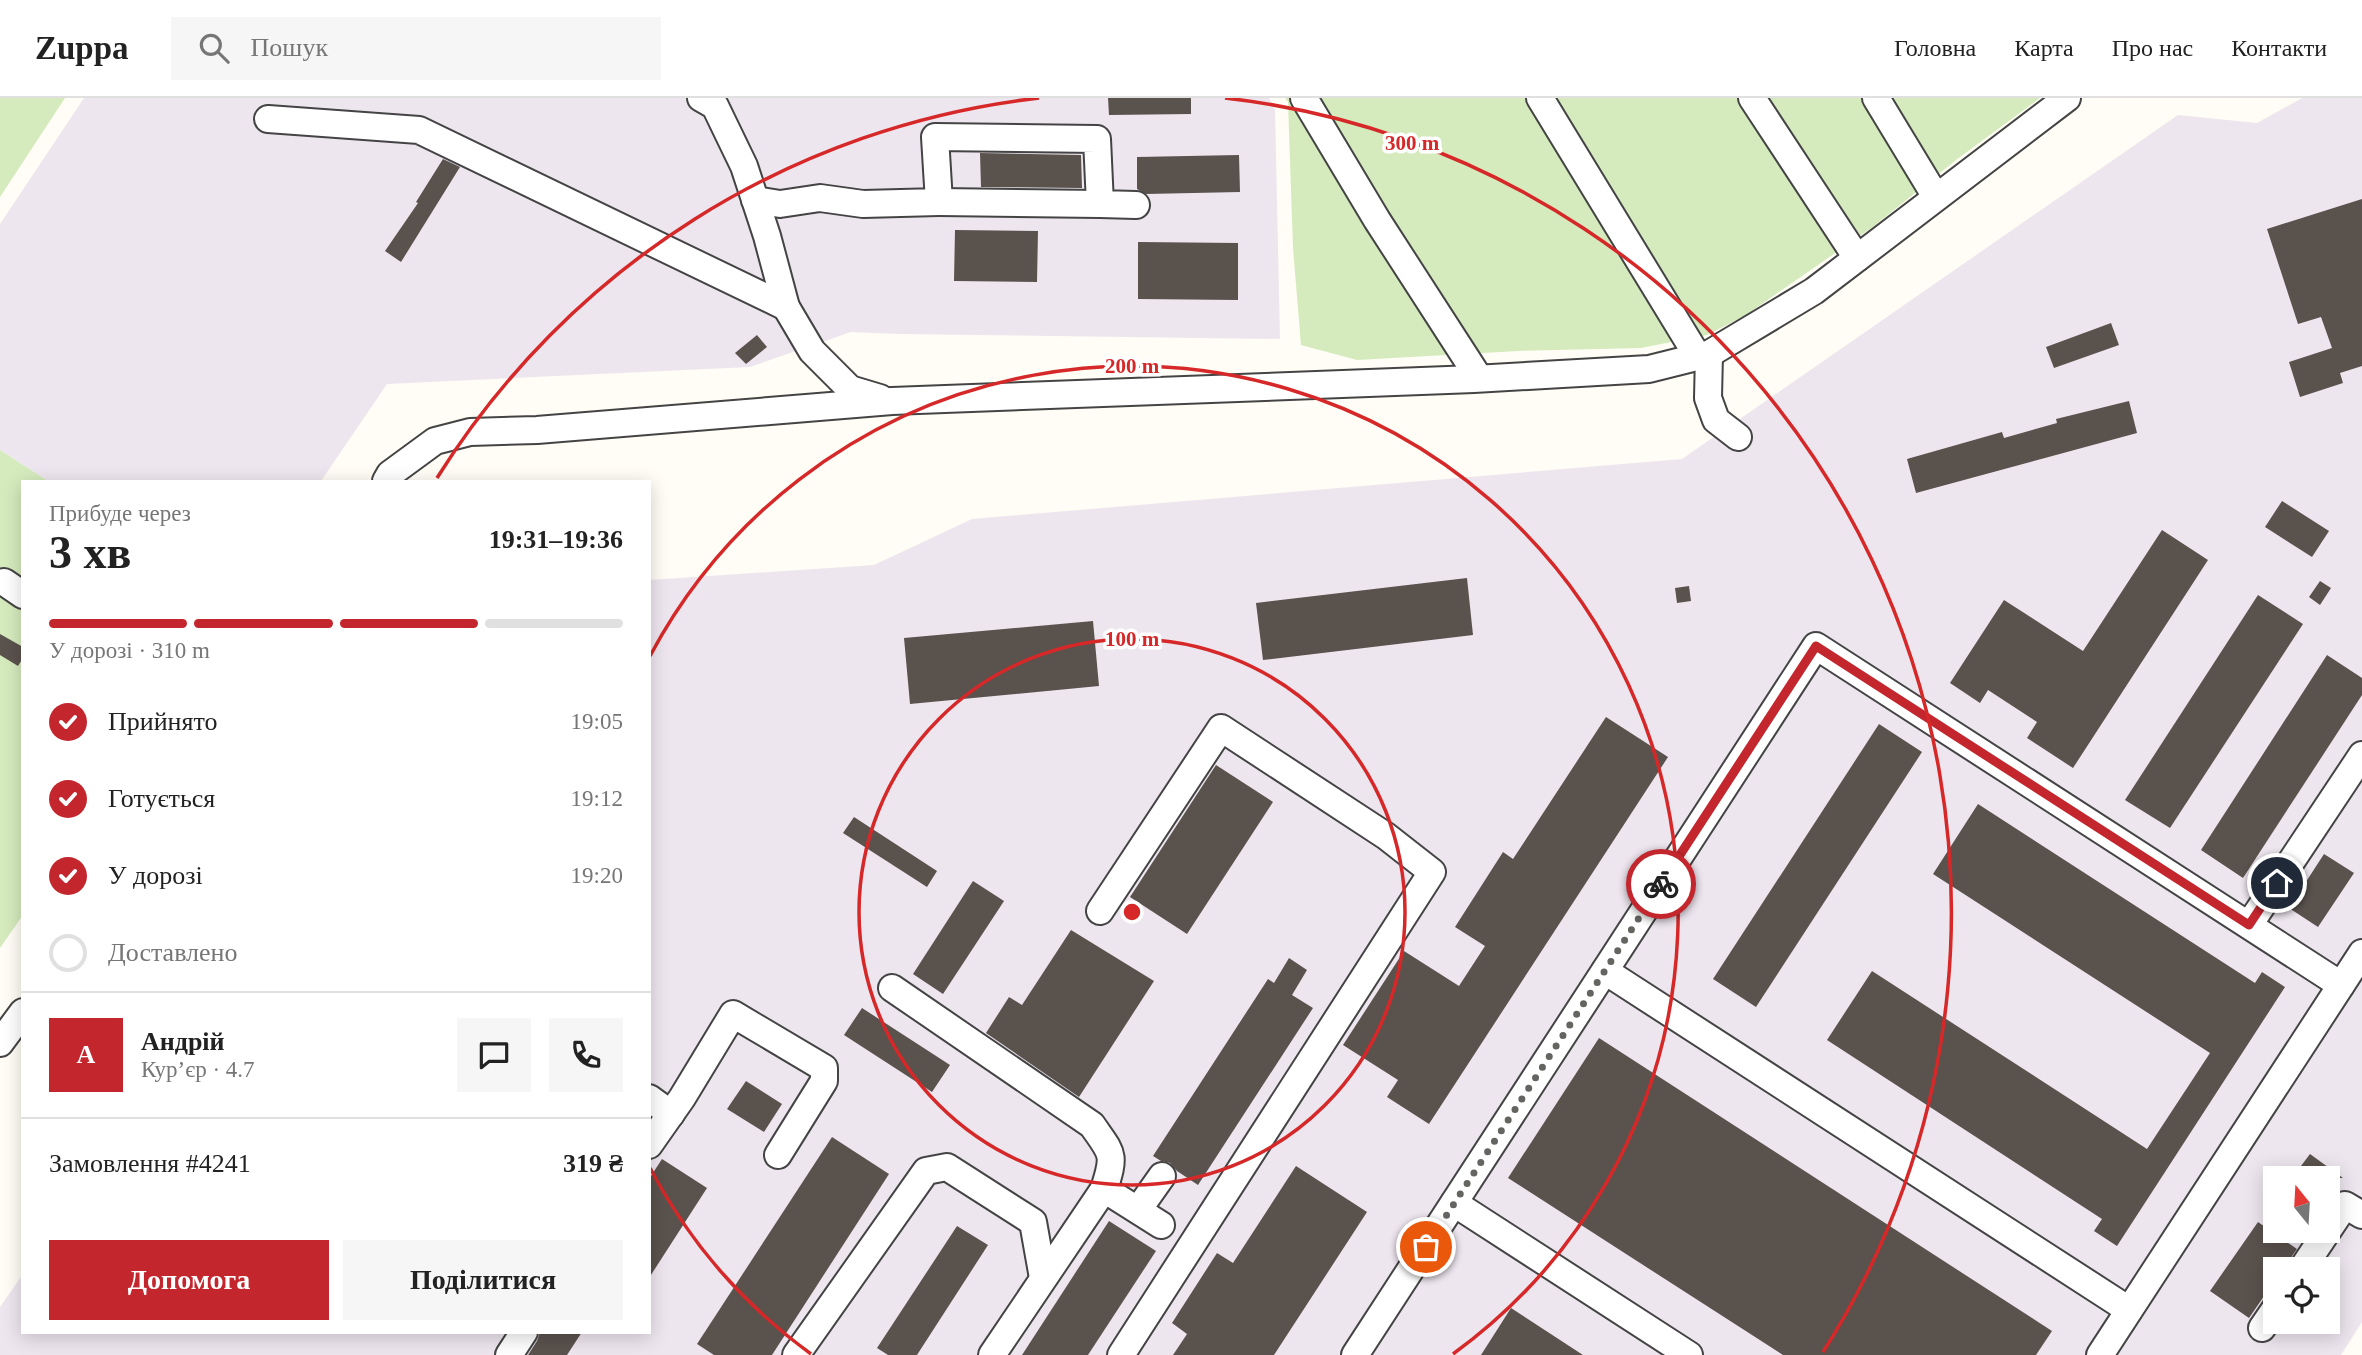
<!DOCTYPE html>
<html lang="uk">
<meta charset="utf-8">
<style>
body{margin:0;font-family:"Times New Roman",serif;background:#f6f6f6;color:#222;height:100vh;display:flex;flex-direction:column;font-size:26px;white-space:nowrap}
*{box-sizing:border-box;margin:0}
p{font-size:23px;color:#767676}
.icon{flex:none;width:38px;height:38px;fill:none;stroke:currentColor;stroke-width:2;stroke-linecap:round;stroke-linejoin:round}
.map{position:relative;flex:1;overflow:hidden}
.sheet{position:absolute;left:21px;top:382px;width:630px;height:854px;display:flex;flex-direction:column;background:#fff;border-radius:0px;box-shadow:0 4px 18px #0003}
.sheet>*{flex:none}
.needle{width:46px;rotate:342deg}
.fabs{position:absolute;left:2263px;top:1068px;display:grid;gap:14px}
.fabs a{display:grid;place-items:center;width:77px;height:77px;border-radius:0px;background:#fff;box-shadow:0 4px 18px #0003;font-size:35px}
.pin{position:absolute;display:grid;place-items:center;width:60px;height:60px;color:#fff;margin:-30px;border:4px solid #fff;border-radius:50%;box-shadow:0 2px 7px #0007}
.courier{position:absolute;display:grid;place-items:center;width:70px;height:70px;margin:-35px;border:5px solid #c4262e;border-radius:50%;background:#fff;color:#222;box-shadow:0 2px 9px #0007}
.headline em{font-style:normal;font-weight:800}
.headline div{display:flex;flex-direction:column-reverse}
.headline{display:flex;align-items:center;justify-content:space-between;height:119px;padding:0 28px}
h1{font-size:46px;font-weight:800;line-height:52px}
.bar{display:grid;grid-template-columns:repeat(4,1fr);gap:10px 7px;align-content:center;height:84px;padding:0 28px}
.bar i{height:9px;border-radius:5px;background:#e0e0e0}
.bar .on{background:#c4262e}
.bar p{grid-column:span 4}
.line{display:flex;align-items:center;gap:18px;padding:0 28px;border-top:2px solid #e0e0e0}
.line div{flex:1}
.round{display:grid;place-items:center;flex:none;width:74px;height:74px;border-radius:0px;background:#f6f6f6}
ol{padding:0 28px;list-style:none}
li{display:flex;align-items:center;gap:21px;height:77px}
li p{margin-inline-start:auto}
li .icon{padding:7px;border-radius:50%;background:#c4262e;color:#fff;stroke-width:4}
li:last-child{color:#767676}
li i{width:38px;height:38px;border:4px solid #e0e0e0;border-radius:50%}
.primary-button{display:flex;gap:14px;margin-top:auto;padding:14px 28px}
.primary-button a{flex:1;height:80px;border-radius:0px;background:#c4262e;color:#fff;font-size:28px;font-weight:800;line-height:80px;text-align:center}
.primary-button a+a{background:#f6f6f6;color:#222}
header{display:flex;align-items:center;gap:42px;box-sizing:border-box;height:98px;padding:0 35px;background:#fff;border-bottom:2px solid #e0e0e0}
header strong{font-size:33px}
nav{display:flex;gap:38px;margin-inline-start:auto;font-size:24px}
.search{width:490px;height:63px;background:#f6f6f6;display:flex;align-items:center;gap:18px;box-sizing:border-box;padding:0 24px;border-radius:0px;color:#767676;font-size:26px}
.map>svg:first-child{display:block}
.industrial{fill:#eee6ef;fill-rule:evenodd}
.green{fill:#d5ebbd}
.building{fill:#5a524d}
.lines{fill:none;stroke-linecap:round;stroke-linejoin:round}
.minor-casing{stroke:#444;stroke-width:30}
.minor{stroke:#fff;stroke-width:26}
.done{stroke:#646461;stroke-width:7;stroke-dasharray:0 12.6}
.route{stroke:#c4262e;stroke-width:9}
.ring{fill:none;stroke:#d62828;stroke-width:3.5}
.centre{fill:#d62828;stroke:#fff;stroke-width:3.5}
.ring-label{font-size:21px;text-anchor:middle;font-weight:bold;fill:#d62828;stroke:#fff;stroke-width:7;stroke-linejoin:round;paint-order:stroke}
</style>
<header>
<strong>Zuppa</strong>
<div class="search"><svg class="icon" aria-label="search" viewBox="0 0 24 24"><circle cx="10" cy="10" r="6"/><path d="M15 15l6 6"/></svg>Пошук</div>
<nav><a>Головна</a><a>Карта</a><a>Про нас</a><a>Контакти</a></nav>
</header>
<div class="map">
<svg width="2362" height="1257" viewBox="0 0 2362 1257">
<rect width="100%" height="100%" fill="#fffdf5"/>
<g class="industrial">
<path d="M 84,0 L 1269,0 L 1275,12 L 1280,241 L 899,236 L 851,234 L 750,269 L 387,286 L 321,383 L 48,383 L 0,352 L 0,126 Z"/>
<path d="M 2302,0 L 2362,0 L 2362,1224 L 2341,1257 L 0,1257 L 0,1209 L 23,1176 L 23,1234 L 649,1234 L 649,482 L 874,467 L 972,421 L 1682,361 L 2178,17 L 2257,25 ZM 2275,1080 L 2328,1080 L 2328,1132 L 2275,1132 ZM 2275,1171 L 2328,1171 L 2328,1223 L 2275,1223 Z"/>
</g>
<g class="green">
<path d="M 0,0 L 65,0 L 0,99 Z"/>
<path d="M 1285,0 L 2040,0 L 1956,62 L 1874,128 L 1746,217 L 1707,237 L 1641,250 L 1518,253 L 1357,262 L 1301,247 L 1293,150 L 1288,4 Z"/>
<path d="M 0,352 L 48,383 L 23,383 L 23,817 L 0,850 Z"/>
</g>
<g class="building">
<path d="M 1108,0 L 1191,0 L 1191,16 L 1109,17 Z"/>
<path d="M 980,55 L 1081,57 L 1082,90 L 981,89 Z"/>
<path d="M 1239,57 L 1240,94 L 1146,96 L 1137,91 L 1137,59 Z"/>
<path d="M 443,61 L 460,69 L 401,164 L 385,153 L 418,105 L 416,104 Z"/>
<path d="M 2362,101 L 2362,268 L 2340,275 L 2343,285 L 2300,299 L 2289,264 L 2332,250 L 2321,219 L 2298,226 L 2267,131 Z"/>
<path d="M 955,132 L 1038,133 L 1037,184 L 954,183 Z"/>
<path d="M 1138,144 L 1238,145 L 1238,202 L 1138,201 Z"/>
<path d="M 2111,225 L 2119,247 L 2054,270 L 2046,249 Z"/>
<path d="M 757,237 L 767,249 L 746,266 L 735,255 Z"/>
<path d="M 2129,303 L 2137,335 L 1916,395 L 1907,361 L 2002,334 L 2004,340 L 2057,325 L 2056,321 Z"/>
<path d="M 2282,403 L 2329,433 L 2312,459 L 2265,429 Z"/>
<path d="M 2162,432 L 2208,462 L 2073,670 L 2027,640 L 2037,624 L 1988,592 L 1980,605 L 1950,585 L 2004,502 L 2083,553 Z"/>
<path d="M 1467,480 L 1473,537 L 1263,562 L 1256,505 Z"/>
<path d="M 2320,483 L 2331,490 L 2320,507 L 2309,499 Z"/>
<path d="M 1689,488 L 1691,503 L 1677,505 L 1675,490 Z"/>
<path d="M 2258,497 L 2303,526 L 2170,730 L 2125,702 Z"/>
<path d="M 1093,523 L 1099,588 L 910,606 L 904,540 Z"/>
<path d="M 0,536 L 23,549 L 23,560 L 18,568 L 0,557 Z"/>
<path d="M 2327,557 L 2362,580 L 2362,597 L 2243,780 L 2201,752 Z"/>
<path d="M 1606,619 L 1668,659 L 1429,1026 L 1387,999 L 1398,982 L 1343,947 L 1404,853 L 1459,888 L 1485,848 L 1455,829 L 1503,754 L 1513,761 Z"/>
<path d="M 1879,626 L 1922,654 L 1756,909 L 1713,881 Z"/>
<path d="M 1216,667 L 1273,704 L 1187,836 L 1130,799 Z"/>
<path d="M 1978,706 L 2255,885 L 2262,874 L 2285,889 L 2117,1148 L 2094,1133 L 2102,1121 L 1827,942 L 1872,873 L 2147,1051 L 2210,955 L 1933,776 Z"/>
<path d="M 854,719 L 937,773 L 927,789 L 843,735 Z"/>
<path d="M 2324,756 L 2354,775 L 2318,829 L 2289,810 Z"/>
<path d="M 973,783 L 1004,803 L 943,896 L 913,876 Z"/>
<path d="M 1071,832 L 1154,883 L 1079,999 L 986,935 L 1009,899 L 1022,907 Z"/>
<path d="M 1289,860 L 1307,872 L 1292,897 L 1313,910 L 1198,1087 L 1177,1073 L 1170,1065 L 1161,1063 L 1153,1058 L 1268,881 L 1274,885 Z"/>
<path d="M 862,910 L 950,967 L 932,994 L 844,937 Z"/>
<path d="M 1599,940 L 2052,1233 L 2036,1257 L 1783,1257 L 1508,1080 Z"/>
<path d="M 746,983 L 782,1006 L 764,1034 L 727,1011 Z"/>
<path d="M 832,1039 L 889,1076 L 772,1257 L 714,1257 L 697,1246 Z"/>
<path d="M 2310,1056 L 2343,1080 L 2316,1080 L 2301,1068 Z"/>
<path d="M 662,1061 L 707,1090 L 649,1180 L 649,1081 Z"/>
<path d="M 1296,1068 L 1367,1114 L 1274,1257 L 1173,1257 L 1187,1236 L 1172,1225 L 1217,1155 L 1233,1165 Z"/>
<path d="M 1109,1123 L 1156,1153 L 1088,1257 L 1022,1257 Z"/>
<path d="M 2258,1124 L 2297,1151 L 2283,1171 L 2275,1171 L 2275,1182 L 2249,1220 L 2210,1193 Z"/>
<path d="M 957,1128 L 988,1147 L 917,1257 L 888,1257 L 877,1250 Z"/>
<path d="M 1511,1210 L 1583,1257 L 1481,1257 Z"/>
<path d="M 540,1234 L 582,1234 L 567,1257 L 528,1257 L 537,1243 Z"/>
</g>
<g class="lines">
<g class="minor-casing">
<g id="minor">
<path d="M 701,0 L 715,8 L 744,68 L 767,138 L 786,209 L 812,253 L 850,291 L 880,300"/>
<path d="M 1304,0 L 1377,122 L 1479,280"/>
<path d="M 1540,0 L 1698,259"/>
<path d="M 1752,0 L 1857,160"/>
<path d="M 1876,0 L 1936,99"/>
<path d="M 268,21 L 419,32 L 786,209"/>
<path d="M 755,102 L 780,106 L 820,100 L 863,106 L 939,104 L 935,39 L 1097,41 L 1100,106 L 1136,107"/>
<path d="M 939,104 L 1100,106"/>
<path d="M 1709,256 L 1708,300 L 1716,322 L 1738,339"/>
<path d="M 386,383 L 390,376 L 435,343 L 470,334 L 537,332 L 892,303 L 1474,281 L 1649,271 L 1709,256 L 1814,193 L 2067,0"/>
<path d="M 4,484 L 23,497"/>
<path d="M 1100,813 L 1221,630 L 1386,738 L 1432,774 L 1121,1257"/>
<path d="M 2249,827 L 2362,657"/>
<path d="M 1605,873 L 2129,1212"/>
<path d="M 892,890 L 1092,1027 C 1112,1056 1116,1055 1104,1091 L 992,1257"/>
<path d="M 0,945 L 23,914"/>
<path d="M 649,1000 L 671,1016"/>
<path d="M 649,1047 L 682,1000 L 733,916 L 824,970 L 824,983 L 778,1057"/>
<path d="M 1104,1091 L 1161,1127"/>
<path d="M 1454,1105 L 1689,1257"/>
<path d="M 1138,1112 L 1162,1078"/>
<path d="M 2302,1171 L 2345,1107 L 2362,1117"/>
<path d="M 2262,1230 L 2275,1211"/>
<path d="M 509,1257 L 524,1234"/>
<path d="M 796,1257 L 926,1073 L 947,1069 L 1033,1124 L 1043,1180"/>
<path d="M 1355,1257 L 1816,548 L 2341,887"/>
<path d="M 2100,1257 L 2362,855"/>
</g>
</g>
<use href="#minor" class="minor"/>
</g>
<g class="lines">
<path class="done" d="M 1426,1149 L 1661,786"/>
<path class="route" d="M 1661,786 L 1816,548 L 2249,827 L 2277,785"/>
</g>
<g class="ring">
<circle cx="1132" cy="814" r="273"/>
<path d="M811 1256A546 546 0 0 1 650 1070M650 558A546 546 0 1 1 1453 1256"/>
<path d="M437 380A819 819 0 0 1 1039 0M1225 0A819 819 0 0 1 1823 1254"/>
</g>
<circle cx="1132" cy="814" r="10" class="centre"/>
<g class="ring-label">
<text x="1412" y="52">300 m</text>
<text x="1132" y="275">200 m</text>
<text x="1132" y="548">100 m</text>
</g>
</svg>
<div class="fabs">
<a><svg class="needle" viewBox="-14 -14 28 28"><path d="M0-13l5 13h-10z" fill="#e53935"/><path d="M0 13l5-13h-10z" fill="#767676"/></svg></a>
<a><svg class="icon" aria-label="locate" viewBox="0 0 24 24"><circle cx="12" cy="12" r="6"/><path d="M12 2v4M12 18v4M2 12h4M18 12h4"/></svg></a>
</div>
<div class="pin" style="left:1426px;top:1149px;background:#ea580c"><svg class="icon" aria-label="bag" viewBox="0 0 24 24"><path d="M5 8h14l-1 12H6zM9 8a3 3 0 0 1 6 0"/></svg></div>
<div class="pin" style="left:2277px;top:785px;background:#1f2937"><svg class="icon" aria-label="home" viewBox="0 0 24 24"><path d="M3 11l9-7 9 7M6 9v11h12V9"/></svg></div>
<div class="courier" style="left:1661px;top:786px"><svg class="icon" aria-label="bike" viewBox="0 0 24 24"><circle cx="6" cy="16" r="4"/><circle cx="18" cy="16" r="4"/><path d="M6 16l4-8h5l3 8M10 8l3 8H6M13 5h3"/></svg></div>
<section class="sheet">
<div class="headline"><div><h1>3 хв</h1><p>Прибуде через</p></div><em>19:31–19:36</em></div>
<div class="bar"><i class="on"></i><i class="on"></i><i class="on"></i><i></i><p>У дорозі · 310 m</p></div>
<ol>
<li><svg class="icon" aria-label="check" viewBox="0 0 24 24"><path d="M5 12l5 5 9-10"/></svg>Прийнято<p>19:05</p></li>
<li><svg class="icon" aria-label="check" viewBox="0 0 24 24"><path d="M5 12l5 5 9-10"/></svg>Готується<p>19:12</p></li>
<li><svg class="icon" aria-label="check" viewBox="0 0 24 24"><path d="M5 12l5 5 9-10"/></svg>У дорозі<p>19:20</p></li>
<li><i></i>Доставлено</li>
</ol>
<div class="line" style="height:126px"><b class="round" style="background:#c4262e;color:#fff">А</b><div><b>Андрій</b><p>Кур’єр · 4.7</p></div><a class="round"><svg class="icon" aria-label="chat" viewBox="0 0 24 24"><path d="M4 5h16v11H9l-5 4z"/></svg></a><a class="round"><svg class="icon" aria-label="phone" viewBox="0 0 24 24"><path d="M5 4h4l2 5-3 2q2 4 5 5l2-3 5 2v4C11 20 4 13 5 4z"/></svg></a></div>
<div class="line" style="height:91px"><div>Замовлення #4241</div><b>319 ₴</b></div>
<div class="primary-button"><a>Допомога</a><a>Поділитися</a></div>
</section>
</div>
